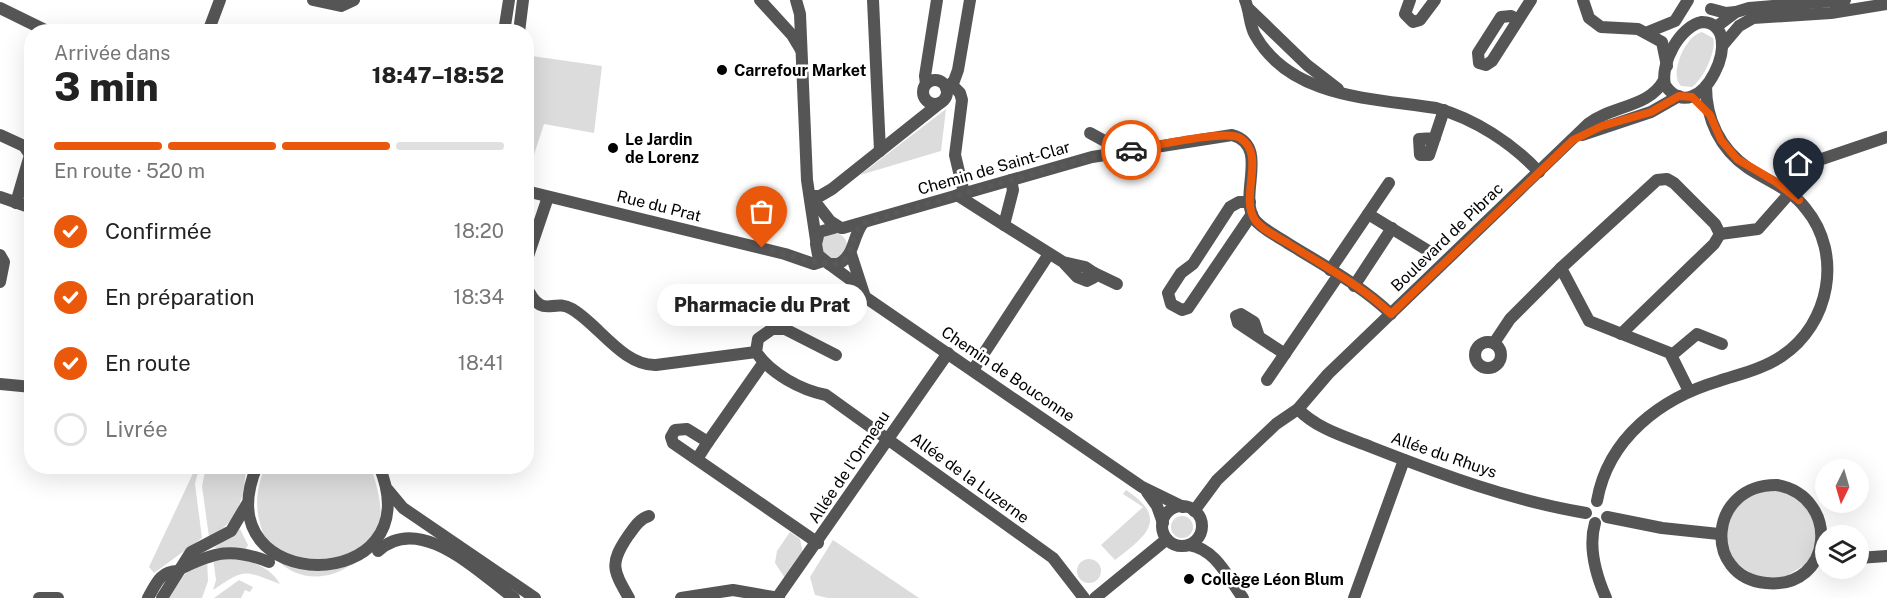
<!DOCTYPE html>
<html lang="fr">
<meta charset="utf-8">
<style>
body{margin:0;font-family:"Public Sans",sans-serif;background:#f6f6f6;color:#222;height:100vh;display:flex;flex-direction:column;font-size:22px;white-space:nowrap}
*{box-sizing:border-box;margin:0}
p{font-size:20px;color:#767676}
.icon{flex:none;width:33px;height:33px;fill:none;stroke:currentColor;stroke-width:2;stroke-linecap:round;stroke-linejoin:round}
.map{position:relative;flex:1;overflow:hidden}
.panel{position:absolute;left:24px;top:24px;width:510px;height:450px;display:flex;flex-direction:column;background:#fff;border-radius:24px;box-shadow:0 6px 24px #0002}
.panel>*{flex:none}
.needle{width:39px;rotate:185deg}
.controls{position:absolute;left:1815px;top:459px;display:grid;gap:12px}
.controls a{display:grid;place-items:center;width:54px;height:54px;border-radius:50%;background:#fff;box-shadow:0 6px 24px #0002;font-size:30px}
.pin{position:absolute;display:grid;place-items:center;width:51px;height:51px;color:#fff;margin:-62px -26px;border-radius:50% 50% 50% 0;rotate:-45deg;box-shadow:0 0 6px #0007}
.pin .icon{rotate:45deg}
.courier{position:absolute;display:grid;place-items:center;width:60px;height:60px;margin:-30px;border:4px solid #ea580c;border-radius:50%;background:#fff;color:#222;box-shadow:0 2px 8px #0007}
.bubble{position:absolute;height:42px;border-radius:21px;background:#fff;box-shadow:0 6px 24px #0002;font-size:20px;font-weight:800;line-height:42px;text-align:center}
.headline em{font-style:normal;font-weight:800}
.headline div{display:flex;flex-direction:column-reverse}
.headline{display:flex;align-items:center;justify-content:space-between;height:102px;padding:0 30px}
h1{font-size:39px;font-weight:800;line-height:45px}
.bar{display:grid;grid-template-columns:repeat(4,1fr);gap:9px 6px;align-content:center;height:72px;padding:0 30px}
.bar i{height:8px;border-radius:4px;background:#e0e0e0}
.bar .selected{background:#ea580c}
.bar p{grid-column:span 4}
ol{padding:0 30px;list-style:none}
li{display:flex;align-items:center;gap:18px;height:66px}
li p{margin-inline-start:auto}
li .icon{padding:6px;border-radius:50%;background:#ea580c;color:#fff;stroke-width:4}
li:last-child{color:#767676}
li i{width:33px;height:33px;border:3px solid #e0e0e0;border-radius:50%}
.map>svg:first-child{display:block}
.green{fill:#dcdcdc}
.lines{fill:none;stroke-linecap:round;stroke-linejoin:round}
.minor{stroke:#555;stroke-width:12}
.tertiary{stroke:#555;stroke-width:12}
.done{stroke:#595959;stroke-width:6;stroke-dasharray:0 10.8}
.route{stroke:#ea580c;stroke-width:8}
.poi-dot{fill:#000;stroke:#fff;stroke-width:2}
.labels{text-anchor:middle;dominant-baseline:central;stroke-width:5;stroke-linejoin:round;paint-order:stroke}
.poi-label{font-size:16px;font-weight:bold;fill:#000;stroke:#fff;text-anchor:start}
.street-label{font-size:16px;fill:#000;stroke:#fff}
</style>
<div class="map">
<svg width="1887" height="598" viewBox="0 0 1887 598">
<rect width="100%" height="100%" fill="#fff"/>
<g class="green">
<path d="M 1702,32 L 1713,38 C 1717,51 1703,79 1692,87 L 1681,86 C 1668,74 1686,35 1702,32 Z"/>
<path d="M 532,56 L 602,66 L 594,133 L 544,124 L 530,167 L 526,167 L 527,71 Z"/>
<path d="M 946,109 L 941,151 L 860,175 Z"/>
<circle cx="834" cy="246" r="13"/>
<path d="M 196,467 L 199,467 L 195,484 L 202,538 L 154,573 L 149,567 Z"/>
<path d="M 206,467 L 246,467 C 244,498 239,522 209,537 L 202,486 Z"/>
<path d="M 265,467 L 371,467 C 376,484 384,507 379,525 C 366,571 310,596 275,558 C 270,553 267,544 265,538 C 254,512 255,492 265,467 Z"/>
<path d="M 1770,488 L 1799,498 L 1817,524 L 1814,559 L 1782,579 L 1755,576 L 1733,561 L 1723,531 C 1737,503 1741,498 1770,488 Z"/>
<path d="M 1126,490 C 1170,519 1146,536 1115,560 L 1101,545 L 1143,507 L 1123,494 Z"/>
<circle cx="1182" cy="527" r="11"/>
<path d="M 240,529 L 248,545 L 246,549 L 214,548 Z"/>
<path d="M 790,532 L 800,539 L 803,553 L 785,578 L 775,563 L 777,551 Z"/>
<path d="M 833,540 L 919,598 L 828,598 L 815,595 L 810,577 Z"/>
<path d="M 223,556 C 245,560 268,563 280,584 C 244,571 247,567 213,590 L 216,580 L 213,558 Z"/>
<circle cx="1089" cy="571" r="12"/>
<path d="M 207,559 L 208,581 L 202,598 L 169,598 L 187,571 Z"/>
<path d="M 239,580 L 253,587 L 250,592 L 245,590 L 241,598 L 214,598 Z"/>
</g>
<g class="lines">
<g class="minor">
<path d="M 313,0 L 341,6 L 354,0"/>
<path d="M 760,0 L 792,35 L 801,50"/>
<path d="M 796,0 L 800,14 L 807,180 L 816,240"/>
<path d="M 873,0 L 880,151"/>
<path d="M 1245,0 C 1250,12 1249,24 1255,35 C 1291,99 1374,98 1436,108 C 1475,119 1512,143 1539,172"/>
<path d="M 1410,0 L 1405,14 L 1413,22 L 1420,20 L 1435,0"/>
<path d="M 1583,0 L 1589,18 L 1601,27 L 1638,29 L 1662,42 L 1667,66"/>
<path d="M 0,8 L 49,32"/>
<path d="M 1249,9 L 1307,65 L 1338,89"/>
<path d="M 1518,20 L 1511,16 L 1501,17 L 1478,53 L 1479,63 L 1486,65 L 1492,61 L 1531,0"/>
<path d="M 208,32 L 220,0"/>
<path d="M 1648,32 L 1675,21 L 1688,0"/>
<circle cx="935" cy="92" r="12"/>
<path d="M 926,84 L 925,76 L 937,0"/>
<path d="M 951,84 L 960,93 L 962,100 L 955,155 L 964,193"/>
<path d="M 946,88 L 954,81 L 958,70 L 970,0"/>
<path d="M 1090,133 L 1112,145 L 1114,153"/>
<path d="M 0,135 L 24,146 L 30,155 L 16,203"/>
<path d="M 1435,138 L 1419,139 L 1420,155 L 1429,155 L 1444,110"/>
<path d="M 526,191 L 785,254 L 814,264 L 823,261"/>
<path d="M 957,195 L 1004,225 L 1013,190 L 1011,180"/>
<path d="M 810,196 L 820,196 L 832,189 L 940,103"/>
<path d="M 0,197 L 32,208"/>
<path d="M 812,198 L 830,221 L 841,228"/>
<path d="M 1250,202 L 1239,202 L 1230,207 L 1193,264 L 1181,273 L 1168,293 L 1171,304 L 1182,310 L 1188,308 L 1252,214"/>
<path d="M 1368,214 L 1432,253"/>
<path d="M 1004,225 L 1063,262 L 1077,277 L 1087,281 L 1093,278 L 1094,273 L 1085,267 L 1063,262"/>
<path d="M 837,227 L 819,232 L 816,244 L 818,255 L 829,264 L 838,264 C 855,256 852,237 863,223"/>
<path d="M 843,228 L 1092,157 L 1232,135 C 1271,146 1237,196 1255,220 C 1263,230 1279,237 1289,244 C 1323,265 1362,286 1391,314"/>
<path d="M 851,254 L 865,297 L 1142,487 L 1183,507"/>
<path d="M 0,255 L 4,262 L 0,282"/>
<path d="M 526,262 L 548,197"/>
<path d="M 829,264 L 859,286"/>
<path d="M 1330,270 L 1389,183"/>
<path d="M 1094,273 L 1117,284"/>
<path d="M 526,286 C 543,322 552,297 572,309 C 599,325 623,366 656,365 L 756,352"/>
<path d="M 1354,286 L 1392,228"/>
<path d="M 1621,334 L 1714,244 L 1720,234"/>
<path d="M 1259,337 L 1238,323 L 1236,316 L 1241,314 L 1254,322 L 1259,337 L 1285,354"/>
<circle cx="1488" cy="355" r="13"/>
<path d="M 1494,343 L 1510,319 L 1561,268"/>
<path d="M 836,355 L 785,329 L 772,329 L 758,339 L 756,352 C 771,374 801,390 826,395 L 1053,558 L 1084,598"/>
<path d="M 1672,355 L 1697,334 L 1722,344"/>
<path d="M 973,370 L 1049,254"/>
<path d="M 1267,380 L 1338,276"/>
<path d="M 0,384 L 32,387"/>
<path d="M 1689,391 L 1670,353 L 1589,321 L 1561,268 L 1657,180 L 1667,179 L 1674,183 L 1715,224 L 1720,234 L 1758,229 L 1819,160 L 1887,137"/>
<path d="M 1298,409 C 1317,429 1346,437 1371,447 C 1440,474 1513,501 1586,513"/>
<path d="M 708,442 L 764,362"/>
<path d="M 697,459 L 708,442 L 687,429 L 675,430 L 671,437 L 673,443 L 818,543"/>
<path d="M 1777,485 C 1841,497 1834,590 1766,583 C 1702,577 1708,484 1777,485 Z"/>
<path d="M 1147,492 L 1157,506 L 1163,523"/>
<path d="M 1597,501 C 1608,438 1661,398 1719,381 C 1740,374 1763,369 1782,356 C 1830,324 1843,254 1806,209 C 1790,188 1769,182 1748,168 C 1720,149 1706,119 1706,86"/>
<path d="M 1607,517 L 1662,528 L 1719,534"/>
<path d="M 1595,523 C 1588,547 1596,575 1606,598"/>
<path d="M 1189,545 C 1216,549 1228,578 1243,598"/>
<path d="M 1858,558 L 1887,556"/>
<path d="M 39,598 L 58,598"/>
<path d="M 148,598 C 156,584 160,571 178,571"/>
<path d="M 629,598 C 613,570 609,564 628,536 C 634,528 639,519 649,516"/>
<path d="M 681,598 L 733,590 L 779,598"/>
<path d="M 777,598 L 948,353"/>
<path d="M 1354,598 L 1404,460"/>
</g>
<g class="tertiary">
<path d="M 1711,9 L 1726,13 L 1736,12"/>
<path d="M 1702,22 C 1751,23 1699,135 1665,85 C 1660,63 1680,26 1702,22 Z"/>
<path d="M 1716,27 L 1736,12 L 1749,8 L 1845,0"/>
<path d="M 504,32 L 509,0"/>
<path d="M 519,32 L 523,0"/>
<path d="M 1723,45 L 1739,26 L 1753,18 L 1831,13 L 1887,4"/>
<path d="M 1582,135 L 1651,112 L 1679,96"/>
<path d="M 257,466 C 201,598 435,598 379,466"/>
<path d="M 388,490 L 403,508 L 535,598"/>
<circle cx="1182" cy="526" r="20"/>
<path d="M 1194,511 L 1217,480 L 1276,424 L 1298,409 L 1328,374 L 1588,124 C 1612,105 1649,108 1664,80"/>
<path d="M 378,551 C 420,512 479,573 514,598"/>
<path d="M 180,569 C 214,552 232,547 269,562"/>
<path d="M 162,598 L 191,552 L 231,531 L 247,504"/>
<path d="M 1095,598 L 1167,539"/>
</g>
</g>
<g class="lines">
<path class="done" d="M 762,248 C 790,255 810,263 838,264 C 857,255 849,229 868,221 L 1092,157 L 1131,150"/>
<path class="route" d="M 1131,150 C 1151,147 1226,129 1240,138 C 1267,154 1239,197 1255,220 C 1262,230 1278,237 1289,244 C 1322,265 1362,286 1391,314 L 1573,140 L 1602,126 L 1651,112 L 1679,96 L 1692,97 L 1710,115 L 1721,140 L 1737,159 L 1776,182 L 1799,200"/>
</g>
<g class="poi-dot">
<circle cx="722" cy="70" r="6"/>
<circle cx="613" cy="148" r="6"/>
<circle cx="1189" cy="579" r="6"/>
</g>
<g class="labels">
<g class="poi-label">
<text x="734" y="70">Carrefour Market</text>
<text x="625" y="139">Le Jardin<tspan x="625" dy="18">de Lorenz</tspan></text>
<text x="1201" y="579">Collège Léon Blum</text>
</g>
<g class="street-label">
<text transform="translate(994 168) rotate(-16)">Chemin de Saint-Clar</text>
<text transform="translate(659 206) rotate(14)">Rue du Prat</text>
<text transform="translate(1447 237) rotate(-44)">Boulevard de Pibrac</text>
<text transform="translate(1008 374) rotate(34)">Chemin de Bouconne</text>
<text transform="translate(1444 455) rotate(19)">Allée du Rhuys</text>
<text transform="translate(849 467) rotate(-56)">Allée de l'Ormeau</text>
<text transform="translate(970 478) rotate(36)">Allée de la Luzerne</text>
</g>
</g>
</svg>
<div class="controls">
<a><svg class="needle" viewBox="-14 -14 28 28"><path d="M0-13l5 13h-10z" fill="#e53935"/><path d="M0 13l5-13h-10z" fill="#767676"/></svg></a>
<a><svg class="icon" aria-label="layers" viewBox="0 0 24 24"><path d="M12 4l9 5-9 5-9-5zM3 14l9 5 9-5"/></svg></a>
</div>
<div class="pin" style="left:762px;top:248px;background:#ea580c"><svg class="icon" aria-label="bag" viewBox="0 0 24 24"><path d="M5 8h14l-1 12H6zM9 8a3 3 0 0 1 6 0"/></svg></div>
<div class="pin" style="left:1799px;top:200px;background:#1f2937"><svg class="icon" aria-label="home" viewBox="0 0 24 24"><path d="M3 11l9-7 9 7M6 9v11h12V9"/></svg></div>
<div class="courier" style="left:1131px;top:150px"><svg class="icon" aria-label="car" viewBox="0 0 24 24"><path d="M5 17H2v-5l4-1 3-4h7l3 4 3 1v5h-3M9 17h6M6 11h13"/><circle cx="7" cy="17" r="2"/><circle cx="17" cy="17" r="2"/></svg></div>
<div class="bubble" style="left:657px;top:284px;width:210px">Pharmacie du Prat</div>
<section class="panel">
<div class="headline"><div><h1>3 min</h1><p>Arrivée dans</p></div><em>18:47–18:52</em></div>
<div class="bar"><i class="selected"></i><i class="selected"></i><i class="selected"></i><i></i><p>En route · 520 m</p></div>
<ol>
<li><svg class="icon" aria-label="check" viewBox="0 0 24 24"><path d="M5 12l5 5 9-10"/></svg>Confirmée<p>18:20</p></li>
<li><svg class="icon" aria-label="check" viewBox="0 0 24 24"><path d="M5 12l5 5 9-10"/></svg>En préparation<p>18:34</p></li>
<li><svg class="icon" aria-label="check" viewBox="0 0 24 24"><path d="M5 12l5 5 9-10"/></svg>En route<p>18:41</p></li>
<li><i></i>Livrée</li>
</ol>
</section>
</div>
